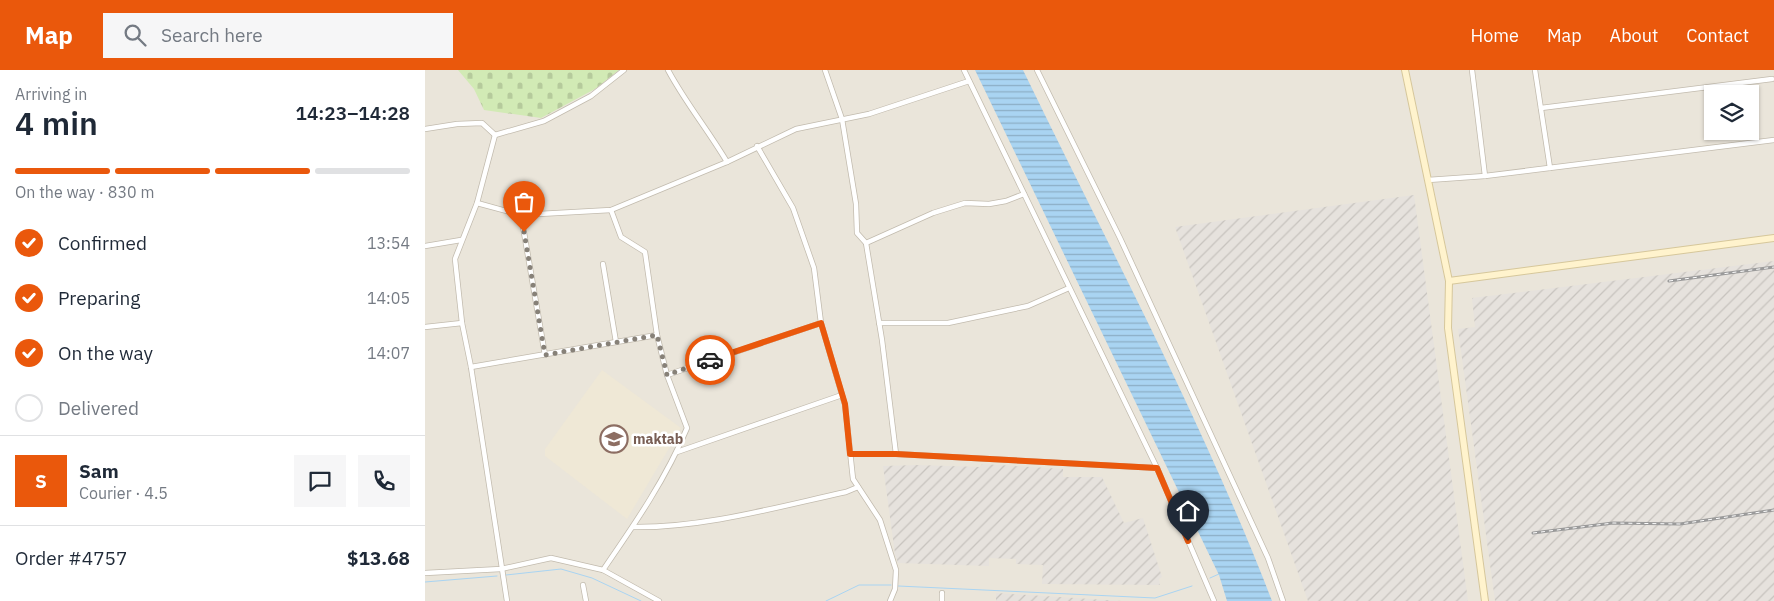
<!DOCTYPE html>
<meta charset="utf-8">
<style>
body{margin:0;font-family:"IBM Plex Sans",sans-serif;background:#f6f6f7;color:#1f2937;height:100vh;display:flex;flex-direction:column;font-size:19px;white-space:nowrap}
*{box-sizing:border-box;margin:0}
p{font-size:16px;color:#747a83}
.icon{flex:none;width:28px;height:28px;fill:none;stroke:currentColor;stroke-width:2;stroke-linecap:round;stroke-linejoin:round}
.map{position:relative;flex:1;overflow:hidden}
.drawer{display:flex;flex-direction:column;background:#fff;width:425px}
.drawer>*{flex:none}
.tools{position:absolute;left:1279px;top:15px;display:grid;gap:10px}
.tools a{display:grid;place-items:center;width:55px;height:55px;border-radius:0px;background:#fff;box-shadow:0 1px 4px #0004;font-size:25px}
.pin{position:absolute;display:grid;place-items:center;width:42px;height:42px;color:#fff;margin:-51px -21px;border-radius:50% 50% 50% 0;rotate:-45deg;box-shadow:0 0 5px #0007}
.pin .icon{rotate:45deg}
.courier{position:absolute;display:grid;place-items:center;width:50px;height:50px;margin:-25px;border:4px solid #ea580c;border-radius:50%;background:#fff;color:#222;box-shadow:0 1px 6px #0007}
.summary em{font-style:normal;font-weight:600}
.summary div{display:flex;flex-direction:column-reverse}
.summary{display:flex;align-items:center;justify-content:space-between;height:85px;padding:0 15px}
h1{font-size:32px;font-weight:600;line-height:38px}
.bar{display:grid;grid-template-columns:repeat(4,1fr);gap:8px 5px;align-content:center;height:60px;padding:0 15px}
.bar i{height:6px;border-radius:4px;background:#e0e1e3}
.bar .current{background:#ea580c}
.bar p{grid-column:span 4}
.line{display:flex;align-items:center;gap:12px;padding:0 15px;border-top:1px solid #e0e1e3}
.line div{flex:1}
.round{display:grid;place-items:center;flex:none;width:52px;height:52px;border-radius:0px;background:#f6f6f7}
ol{padding:0 15px;list-style:none}
li{display:flex;align-items:center;gap:15px;height:55px}
li p{margin-inline-start:auto}
li .icon{padding:5px;border-radius:50%;background:#ea580c;color:#fff;stroke-width:4}
li:last-child{color:#747a83}
li i{width:28px;height:28px;border:2px solid #e0e1e3;border-radius:50%}
header{display:flex;align-items:center;gap:30px;box-sizing:border-box;height:70px;padding:0 25px;background:#ea580c;color:#fff}
header strong{font-size:24px}
nav{display:flex;gap:28px;margin-inline-start:auto;font-size:18px}
.search{width:350px;height:45px;background:#f6f6f7;display:flex;align-items:center;gap:12px;box-sizing:border-box;padding:0 18px;border-radius:0px;color:#747a83;font-size:19px}
main{display:flex;flex:1;min-height:0}
.map>svg:first-child{display:block}
.residential{fill:#eae5da;fill-rule:evenodd}
.industrial{fill:url(#industrial-furrows)}
.education{fill:#efe8d6}
.cemetery{fill:url(#cemetery-stones)}
.water{fill:url(#water-rules)}
.lines{fill:none;stroke-linecap:round;stroke-linejoin:round}
.stream{stroke:#a9d4f2;stroke-width:1}
.street-casing{stroke:#c2bbae;stroke-width:6}
.secondary-casing{stroke:#d6c79b;stroke-width:8}
.street{stroke:#fff;stroke-width:4.5}
.secondary{stroke:#fff3cd;stroke-width:6}
.rail-casing{stroke:#9a9a9a;stroke-width:3}
.rail{stroke:#fff;stroke-width:1;stroke-dasharray:4;stroke-linecap:butt}
.done{stroke:#878178;stroke-width:5;stroke-dasharray:0 9}
.route{stroke:#ea580c;stroke-width:6}
.labels{text-anchor:middle;dominant-baseline:central;stroke-width:5;stroke-linejoin:round;paint-order:stroke}
.education-label{font-size:14px;font-weight:bold;fill:#785e54;stroke:#fff;text-anchor:start}
</style>
<header>
<strong>Map</strong>
<div class="search"><svg class="icon" aria-label="search" viewBox="0 0 24 24"><circle cx="10" cy="10" r="6"/><path d="M15 15l6 6"/></svg>Search here</div>
<nav><a>Home</a><a>Map</a><a>About</a><a>Contact</a></nav>
</header>
<main>
<section class="drawer">
<div class="summary"><div><h1>4 min</h1><p>Arriving in</p></div><em>14:23–14:28</em></div>
<div class="bar"><i class="current"></i><i class="current"></i><i class="current"></i><i></i><p>On the way · 830 m</p></div>
<ol>
<li><svg class="icon" aria-label="check" viewBox="0 0 24 24"><path d="M5 12l5 5 9-10"/></svg>Confirmed<p>13:54</p></li>
<li><svg class="icon" aria-label="check" viewBox="0 0 24 24"><path d="M5 12l5 5 9-10"/></svg>Preparing<p>14:05</p></li>
<li><svg class="icon" aria-label="check" viewBox="0 0 24 24"><path d="M5 12l5 5 9-10"/></svg>On the way<p>14:07</p></li>
<li><i></i>Delivered</li>
</ol>
<div class="line" style="height:90px"><b class="round" style="background:#ea580c;color:#fff">S</b><div><b>Sam</b><p>Courier · 4.5</p></div><a class="round"><svg class="icon" aria-label="chat" viewBox="0 0 24 24"><path d="M4 5h16v11H9l-5 4z"/></svg></a><a class="round"><svg class="icon" aria-label="phone" viewBox="0 0 24 24"><path d="M5 4h4l2 5-3 2q2 4 5 5l2-3 5 2v4C11 20 4 13 5 4z"/></svg></a></div>
<div class="line" style="height:65px"><div>Order #4757</div><b>$13.68</b></div>
</section>
<div class="map">
<svg width="1349" height="531" viewBox="0 0 1349 531">
<defs>
<pattern id="industrial-furrows" width="10" height="10" patternUnits="userSpaceOnUse" patternTransform="scale(1.25)"><rect width="10" height="10" fill="#e6e2dd"/><path d="M-1 1l2-2M0 10L10 0M9 11l2-2" fill="none" stroke="#c7c3be"/></pattern>
<pattern id="cemetery-stones" width="16" height="16" patternUnits="userSpaceOnUse" patternTransform="scale(1.25)"><rect width="16" height="16" fill="#d2eab5"/><path d="M2 7V4a2 2 0 0 1 4 0v3zM10 15v-3a2 2 0 0 1 4 0v3z" fill="#b6ca9c"/></pattern>
<pattern id="water-rules" width="6" height="5" patternUnits="userSpaceOnUse" patternTransform="scale(1.25)"><rect width="6" height="5" fill="#a9d4f2"/><path d="M0 2.5h6" fill="none" stroke="#8caec5"/></pattern>
</defs>
<rect width="100%" height="100%" fill="#f6f3ec"/>
<path class="residential" d="M 0,0 L 1349,0 L 1349,531 L 0,531 ZM 1288,24 L 1325,24 L 1325,61 L 1288,61 Z"/>
<g class="industrial">
<path d="M 989,125 L 1043,531 L 883,531 L 750,157 Z"/>
<path d="M 1349,191 L 1349,531 L 1070,531 L 1033,259 L 1050,257 L 1047,228 Z"/>
<path d="M 557,394 L 638,399 L 638,407 L 677,407 L 699,453 L 718,448 L 737,507 L 734,509 L 735,515 L 617,514 L 618,495 L 591,494 L 591,489 L 564,488 L 564,496 L 473,493 L 470,484 L 458,396 L 492,395 L 555,397 Z"/>
<path d="M 571,523 L 697,531 L 571,531 Z"/>
</g>
<path class="education" d="M 177,300 L 256,358 L 202,449 L 120,386 L 120,379 Z"/>
<path class="cemetery" d="M 33,0 L 194,0 L 170,19 L 116,48 L 59,40 L 49,19 Z"/>
<path class="water" d="M 550,0 L 598,0 C 683,176 777,349 847,531 L 802,531 L 794,505 Z"/>
<g class="lines">
<g class="stream">
<path d="M 81,505 L 136,499 L 167,508 L 216,531"/>
<path d="M 785,508 L 794,504"/>
<path d="M 0,512 L 72,506"/>
<path d="M 473,516 L 730,528 L 767,516"/>
<path d="M 401,531 L 434,515 L 466,515"/>
</g>
<g class="street-casing">
<g id="street">
<path d="M 243,0 C 260,32 283,60 302,92"/>
<path d="M 400,0 L 417,49 L 431,134 L 432,163 L 441,173 L 457,270 L 471,384"/>
<path d="M 539,0 L 732,398 L 789,531"/>
<path d="M 612,0 L 695,168 L 843,488 L 858,531"/>
<path d="M 1047,0 L 1060,106"/>
<path d="M 1110,0 L 1125,98"/>
<path d="M 1116,38 L 1347,9"/>
<path d="M 0,59 L 32,54 L 57,53 L 70,65"/>
<path d="M 70,65 L 52,133 L 30,189 L 37,253 L 46,297 L 82,531"/>
<path d="M 70,65 L 119,51 L 166,26 L 199,0"/>
<path d="M 332,76 L 368,138 L 389,198 L 396,253 L 420,335 L 428,409 L 455,450 L 471,500 L 470,519 L 465,531"/>
<path d="M 1003,110 L 1060,106 L 1349,70"/>
<path d="M 52,133 L 96,145 L 186,140 L 302,92 L 371,59 L 444,44 L 544,11"/>
<path d="M 96,145 L 120,285"/>
<path d="M 441,173 L 508,143 L 540,133 L 564,134 L 581,131 L 599,124"/>
<path d="M 0,176 L 36,170"/>
<path d="M 178,194 L 191,272"/>
<path d="M 454,253 L 523,253 L 603,236 L 644,218"/>
<path d="M 0,257 L 37,253"/>
<path d="M 46,297 L 232,265"/>
<path d="M 242,305 L 396,253"/>
<path d="M 252,382 L 417,325"/>
<path d="M 425,384 L 471,384 L 732,398"/>
<path d="M 208,457 C 278,458 352,437 421,422 L 433,417"/>
<path d="M 178,500 C 209,455 241,409 262,358 L 242,305 L 232,265 L 220,182 L 196,167 L 186,140"/>
<path d="M 0,503 L 76,499 L 126,488 L 178,500 L 234,531"/>
<path d="M 158,515 L 161,531"/>
<path d="M 517,523 L 517,531"/>
</g>
</g>
<g class="secondary-casing">
<g id="secondary">
<path d="M 980,0 L 1024,211 L 1023,258 L 1060,531"/>
<path d="M 1024,211 L 1349,168"/>
</g>
</g>
<use href="#street" class="street"/>
<use href="#secondary" class="secondary"/>
<g class="rail-casing">
<g id="rail">
<path d="M 1244,211 L 1349,197"/>
<path d="M 1108,463 L 1188,453 L 1255,454 L 1349,440"/>
</g>
</g>
<use href="#rail" class="rail"/>
</g>
<g class="lines">
<path class="done" d="M 99,162 L 120,285 L 232,265 L 242,305 L 285,290"/>
<path class="route" d="M 285,290 L 396,253 L 420,334 L 425,384 L 471,384 L 732,398 L 763,471"/>
</g>
<defs>
<g id="school-ring" transform="scale(1.4375)"><circle r="9.5" fill="#fff" stroke="#8d6e63" stroke-width="1.5"/><path d="M0-5L7-2L0 1L-7-2ZM-4 1L0 2.5L4 1V4Q0 6-4 4Z" fill="#8d6e63"/></g>
</defs>
<g fill-rule="evenodd">
<use href="#school-ring" x="189" y="369"/>
</g>
<g class="labels">
<g class="education-label">
<text x="208" y="369">maktab</text>
</g>
</g>
</svg>
<div class="tools">
<a><svg class="icon" aria-label="layers" viewBox="0 0 24 24"><path d="M12 4l9 5-9 5-9-5zM3 14l9 5 9-5"/></svg></a>
</div>
<div class="pin" style="left:99px;top:162px;background:#ea580c"><svg class="icon" aria-label="bag" viewBox="0 0 24 24"><path d="M5 8h14l-1 12H6zM9 8a3 3 0 0 1 6 0"/></svg></div>
<div class="pin" style="left:763px;top:471px;background:#1f2937"><svg class="icon" aria-label="home" viewBox="0 0 24 24"><path d="M3 11l9-7 9 7M6 9v11h12V9"/></svg></div>
<div class="courier" style="left:285px;top:290px"><svg class="icon" aria-label="car" viewBox="0 0 24 24"><path d="M5 17H2v-5l4-1 3-4h7l3 4 3 1v5h-3M9 17h6M6 11h13"/><circle cx="7" cy="17" r="2"/><circle cx="17" cy="17" r="2"/></svg></div>
</div>
</main>
